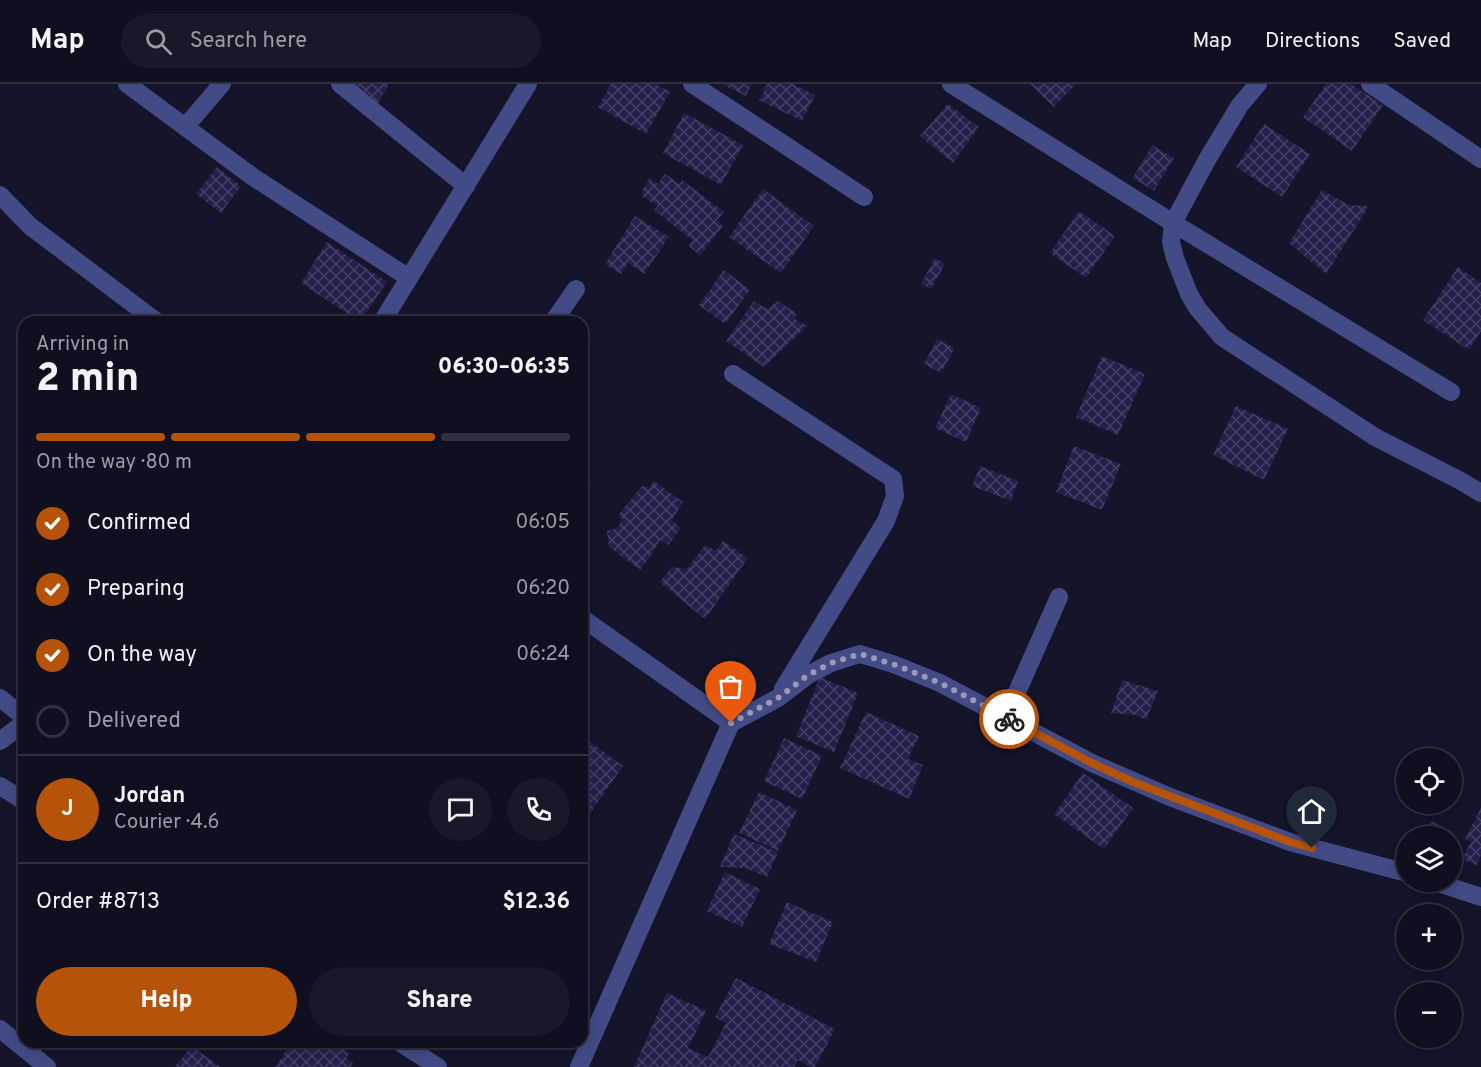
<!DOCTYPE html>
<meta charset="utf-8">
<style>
body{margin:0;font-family:Overpass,sans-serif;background:#181829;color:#f1f3f6;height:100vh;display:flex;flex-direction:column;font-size:22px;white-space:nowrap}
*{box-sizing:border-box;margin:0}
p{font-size:20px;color:#9b9ca5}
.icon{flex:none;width:33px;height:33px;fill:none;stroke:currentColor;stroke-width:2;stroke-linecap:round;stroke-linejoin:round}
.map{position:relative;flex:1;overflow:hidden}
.side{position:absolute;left:18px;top:232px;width:570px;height:732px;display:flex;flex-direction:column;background:#0f0f20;border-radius:18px;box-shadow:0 3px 15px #0003,0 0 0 2px #2f2f3e}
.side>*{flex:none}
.controls{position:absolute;left:1396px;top:664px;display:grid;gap:12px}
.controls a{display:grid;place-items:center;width:66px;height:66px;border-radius:50%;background:#0f0f20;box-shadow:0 3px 15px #0003,0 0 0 2px #2f2f3e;font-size:30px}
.pin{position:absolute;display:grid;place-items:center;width:51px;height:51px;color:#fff;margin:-62px -26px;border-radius:50% 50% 50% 0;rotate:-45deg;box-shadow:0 0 6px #0007}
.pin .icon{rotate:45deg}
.courier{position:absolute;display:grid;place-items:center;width:60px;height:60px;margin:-30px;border:4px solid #b45309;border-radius:50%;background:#fff;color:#222;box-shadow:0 2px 8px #0007}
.summary em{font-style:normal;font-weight:800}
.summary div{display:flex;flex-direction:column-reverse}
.summary{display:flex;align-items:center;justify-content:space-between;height:102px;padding:0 18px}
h1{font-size:39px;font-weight:800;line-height:45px}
.bar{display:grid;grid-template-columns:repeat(4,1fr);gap:9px 6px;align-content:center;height:72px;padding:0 18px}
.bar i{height:8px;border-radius:4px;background:#2f2f3e}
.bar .active{background:#b45309}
.bar p{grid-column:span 4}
.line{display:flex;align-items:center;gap:15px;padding:0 18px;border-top:2px solid #2f2f3e}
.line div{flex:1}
.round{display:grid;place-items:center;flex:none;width:63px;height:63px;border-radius:32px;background:#181829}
ol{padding:0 18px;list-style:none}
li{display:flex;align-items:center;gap:18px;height:66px}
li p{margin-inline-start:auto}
li .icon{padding:6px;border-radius:50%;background:#b45309;color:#fff;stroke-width:4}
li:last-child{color:#9b9ca5}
li i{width:33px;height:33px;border:3px solid #2f2f3e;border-radius:50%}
.action{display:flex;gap:12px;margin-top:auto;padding:12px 18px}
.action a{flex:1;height:69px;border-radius:36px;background:#b45309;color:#fff;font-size:24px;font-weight:800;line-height:69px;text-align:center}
.action a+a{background:#181829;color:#f1f3f6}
header{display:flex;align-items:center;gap:36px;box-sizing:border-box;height:84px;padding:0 30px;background:#0f0f20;border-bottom:2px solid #2f2f3e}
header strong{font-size:28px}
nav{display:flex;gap:33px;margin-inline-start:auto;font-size:21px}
.search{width:420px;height:54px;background:#181829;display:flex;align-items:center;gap:15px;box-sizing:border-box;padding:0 21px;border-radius:33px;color:#9b9ca5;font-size:22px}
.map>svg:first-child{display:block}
.building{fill:url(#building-cross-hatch)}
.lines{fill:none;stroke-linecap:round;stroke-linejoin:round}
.minor{stroke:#434b86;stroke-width:18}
.done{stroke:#999ab4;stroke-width:6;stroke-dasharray:0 10.8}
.route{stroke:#b45309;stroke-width:8}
</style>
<header>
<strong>Map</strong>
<div class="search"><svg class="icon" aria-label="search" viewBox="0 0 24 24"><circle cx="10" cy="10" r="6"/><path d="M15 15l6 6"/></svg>Search here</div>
<nav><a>Map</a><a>Directions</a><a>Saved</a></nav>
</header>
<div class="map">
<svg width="1481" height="983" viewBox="0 0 1481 983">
<defs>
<pattern id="building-cross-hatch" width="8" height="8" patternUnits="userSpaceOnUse" patternTransform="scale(1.5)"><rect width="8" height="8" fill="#23214b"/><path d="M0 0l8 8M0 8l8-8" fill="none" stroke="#434166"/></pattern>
</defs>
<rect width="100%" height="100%" fill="#14142b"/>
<g class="building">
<path d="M 346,0 L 389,0 L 378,19 Z"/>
<path d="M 611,0 L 656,0 L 670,8 L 646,50 L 598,23 Z"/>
<path d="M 722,0 L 752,0 L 746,12 Z"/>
<path d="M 767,0 L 793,0 L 815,11 L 802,37 L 759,16 Z"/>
<path d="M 1030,0 L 1076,0 L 1054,23 Z"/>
<path d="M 1326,0 L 1351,0 L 1383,21 L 1352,67 L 1303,33 Z"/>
<path d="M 948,20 L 979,43 L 953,79 L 920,52 Z"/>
<path d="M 684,29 L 743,61 L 721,101 L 663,69 Z"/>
<path d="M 1264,40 L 1310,70 L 1282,113 L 1236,83 Z"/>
<path d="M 1152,61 L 1174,74 L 1154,107 L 1133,94 Z"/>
<path d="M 217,83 L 241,102 L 221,129 L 196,110 Z"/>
<path d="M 665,90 L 680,100 L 682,96 L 724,128 L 717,136 L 723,142 L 700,171 L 689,162 L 692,156 L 654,126 L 658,122 L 643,113 L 642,106 L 650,94 L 658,100 Z"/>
<path d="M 763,105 L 814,142 L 781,189 L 729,153 Z"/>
<path d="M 1322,106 L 1348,121 L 1369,122 L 1326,190 L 1289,159 Z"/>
<path d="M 1079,127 L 1115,152 L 1086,194 L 1050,169 Z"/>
<path d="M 635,132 L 669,153 L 644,190 L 628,179 L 621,190 L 605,180 Z"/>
<path d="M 327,158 L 387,198 L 360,238 L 301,199 Z"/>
<path d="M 935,174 L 945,180 L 931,205 L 921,200 Z"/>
<path d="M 1458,183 L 1481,199 L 1481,247 L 1469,266 L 1423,236 Z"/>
<path d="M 724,186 L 750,206 L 725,240 L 699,221 Z"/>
<path d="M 754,217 L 767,225 L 778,217 L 796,229 L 795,235 L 807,242 L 764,283 L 726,257 Z"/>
<path d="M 937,255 L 955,264 L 941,289 L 924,280 Z"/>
<path d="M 1102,272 L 1145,290 L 1118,351 L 1076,333 Z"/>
<path d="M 951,310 L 981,324 L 966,358 L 935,344 Z"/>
<path d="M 1236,322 L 1288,345 L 1264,396 L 1213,371 Z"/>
<path d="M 1074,362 L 1121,380 L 1102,426 L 1056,408 Z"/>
<path d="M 582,382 L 588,386 L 584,394 L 591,399 L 582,412 Z"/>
<path d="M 980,382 L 1018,397 L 1011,417 L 972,402 Z"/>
<path d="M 654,397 L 683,418 L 672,436 L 681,444 L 668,461 L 660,456 L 651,471 L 640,486 L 609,463 L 607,447 L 617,444 L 622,435 L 618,431 L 642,402 L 649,404 Z"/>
<path d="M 723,457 L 748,474 L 705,535 L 660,498 L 671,483 L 687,485 L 705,461 L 716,467 Z"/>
<path d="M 820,593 L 858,609 L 834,668 L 796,652 Z"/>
<path d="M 1122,596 L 1158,607 L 1146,636 L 1136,631 L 1111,629 Z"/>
<path d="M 866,628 L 919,652 L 908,675 L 923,681 L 909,715 L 840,684 Z"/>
<path d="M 582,652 L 623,682 L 582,741 Z"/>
<path d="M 784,654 L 822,672 L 802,715 L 764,697 Z"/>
<path d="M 1083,689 L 1133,724 L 1104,765 L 1054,730 Z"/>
<path d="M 759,708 L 797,726 L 778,767 L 739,749 Z"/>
<path d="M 1481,724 L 1481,771 L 1476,781 L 1462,775 L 1471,758 L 1465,755 Z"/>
<path d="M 1431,737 L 1453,748 L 1451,753 L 1422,753 Z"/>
<path d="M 734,750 L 778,768 L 767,793 L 746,784 L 720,783 Z"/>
<path d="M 725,788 L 760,805 L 742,843 L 707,827 Z"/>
<path d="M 787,818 L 833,838 L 816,878 L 769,860 Z"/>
<path d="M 736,894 L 835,945 L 815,983 L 811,983 L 798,976 L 794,983 L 634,983 L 667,909 L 706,927 L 688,964 L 708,973 L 726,939 L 715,933 Z"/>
<path d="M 292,958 L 336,958 L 350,969 L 346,974 L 353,979 L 350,983 L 275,983 Z"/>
<path d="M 191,962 L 221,983 L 175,983 Z"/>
</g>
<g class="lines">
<g class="minor">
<path d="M 127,0 L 253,93 L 409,194"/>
<path d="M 340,0 L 466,102"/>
<path d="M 692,0 L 864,113"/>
<path d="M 951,0 L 1173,139 L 1451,308"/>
<path d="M 1258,0 L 1240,21 L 1208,74 L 1173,139 L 1171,158 L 1175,174 L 1189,210 L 1198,225 L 1222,253 L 1375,353 L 1459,396 L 1481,409"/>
<path d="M 1370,0 L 1481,75"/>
<path d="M 185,43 L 222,0"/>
<path d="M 0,111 L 30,142 L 157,238"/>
<path d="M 382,238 L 528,0"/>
<path d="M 553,238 L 576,205"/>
<path d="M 733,290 L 893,395 L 895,412 L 886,437 L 783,605"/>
<path d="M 0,614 L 24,633"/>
<path d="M 1006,633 L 1059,513"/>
<path d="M 731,639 L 778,614 L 808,591 L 831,579 L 860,570 L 893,580 L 940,599 L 1092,679 L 1170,713 L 1290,758 L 1407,789"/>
<path d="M 0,657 L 24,639"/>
<path d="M 0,702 L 24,717"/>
<path d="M 1435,798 L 1481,813"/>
<path d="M 0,945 L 47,983"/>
<path d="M 399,958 L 438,983"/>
<path d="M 579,983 L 731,639 L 582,534"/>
</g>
</g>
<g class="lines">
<path class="done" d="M 731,639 L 778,614 L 808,591 L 831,579 L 860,570 L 893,580 L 940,599 L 1009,635"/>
<path class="route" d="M 1009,635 L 1092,679 L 1133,698 L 1290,758 L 1312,764"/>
</g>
</svg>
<div class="controls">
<a><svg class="icon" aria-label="locate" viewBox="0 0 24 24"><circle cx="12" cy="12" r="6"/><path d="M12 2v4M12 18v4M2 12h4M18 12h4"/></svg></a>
<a><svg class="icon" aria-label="layers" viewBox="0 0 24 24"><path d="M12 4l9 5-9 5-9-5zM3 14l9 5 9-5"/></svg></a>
<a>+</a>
<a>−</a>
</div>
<div class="pin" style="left:731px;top:639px;background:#ea580c"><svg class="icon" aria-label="bag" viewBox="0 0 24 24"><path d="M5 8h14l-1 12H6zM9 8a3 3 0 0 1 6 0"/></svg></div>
<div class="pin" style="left:1312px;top:764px;background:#1f2937"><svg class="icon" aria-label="home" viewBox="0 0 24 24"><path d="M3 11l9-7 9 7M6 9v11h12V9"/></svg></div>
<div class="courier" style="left:1009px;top:635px"><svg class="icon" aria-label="bike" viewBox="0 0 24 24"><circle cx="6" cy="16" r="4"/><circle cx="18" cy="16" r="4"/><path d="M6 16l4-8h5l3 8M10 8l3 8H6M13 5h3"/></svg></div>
<section class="side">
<div class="summary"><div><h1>2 min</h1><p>Arriving in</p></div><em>06:30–06:35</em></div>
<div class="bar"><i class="active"></i><i class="active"></i><i class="active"></i><i></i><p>On the way · 80 m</p></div>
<ol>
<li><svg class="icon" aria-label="check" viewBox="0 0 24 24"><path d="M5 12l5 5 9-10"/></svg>Confirmed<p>06:05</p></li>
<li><svg class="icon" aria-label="check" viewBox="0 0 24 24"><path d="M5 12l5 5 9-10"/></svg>Preparing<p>06:20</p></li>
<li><svg class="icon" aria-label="check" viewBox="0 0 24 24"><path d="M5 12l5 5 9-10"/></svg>On the way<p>06:24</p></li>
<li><i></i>Delivered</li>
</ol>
<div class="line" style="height:108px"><b class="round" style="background:#b45309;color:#fff">J</b><div><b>Jordan</b><p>Courier · 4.6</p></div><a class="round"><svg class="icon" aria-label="chat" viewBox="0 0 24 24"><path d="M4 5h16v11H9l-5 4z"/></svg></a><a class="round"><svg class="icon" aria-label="phone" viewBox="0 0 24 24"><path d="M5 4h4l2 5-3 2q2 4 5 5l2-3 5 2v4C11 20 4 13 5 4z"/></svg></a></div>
<div class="line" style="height:78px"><div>Order #8713</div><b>$12.36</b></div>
<div class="action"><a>Help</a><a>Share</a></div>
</section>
</div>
